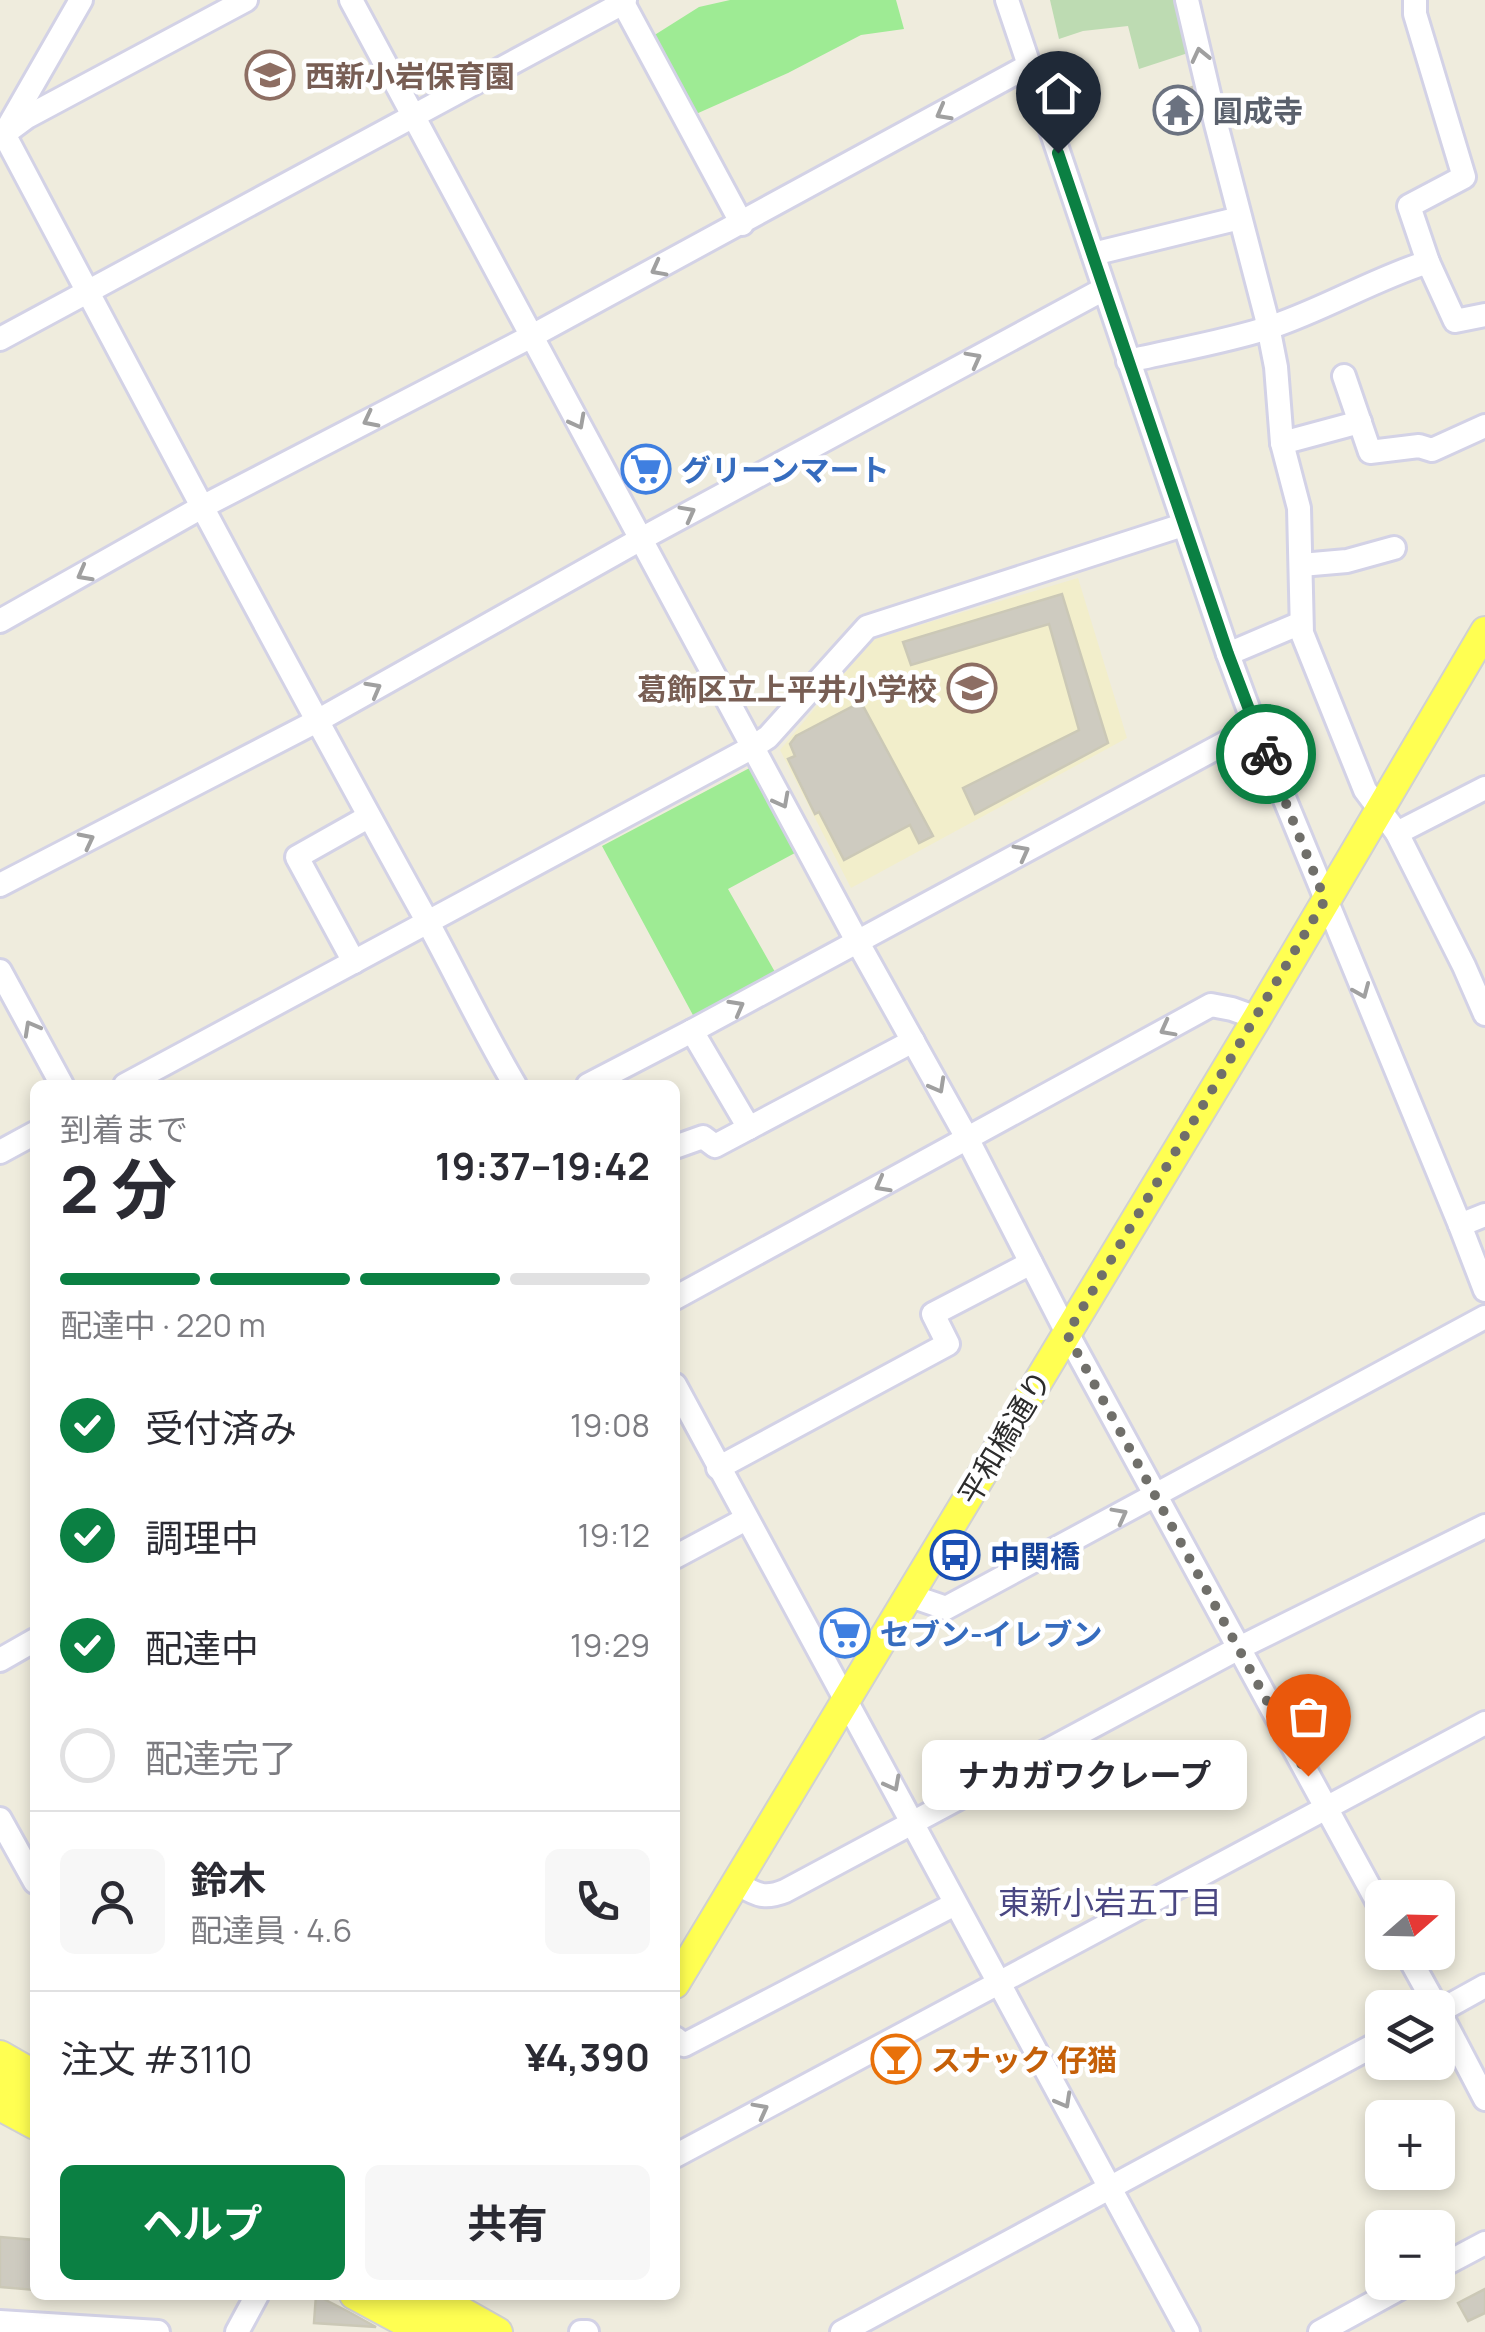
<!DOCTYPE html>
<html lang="ja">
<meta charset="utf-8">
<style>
body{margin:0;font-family:Manrope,"Noto Sans JP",sans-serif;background:#f7f7f7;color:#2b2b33;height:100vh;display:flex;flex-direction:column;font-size:38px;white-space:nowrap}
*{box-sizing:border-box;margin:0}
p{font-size:32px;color:#7c7c81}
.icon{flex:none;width:55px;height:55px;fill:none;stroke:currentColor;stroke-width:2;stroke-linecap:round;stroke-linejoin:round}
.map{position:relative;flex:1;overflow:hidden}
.sheet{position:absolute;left:30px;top:1080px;width:650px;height:1220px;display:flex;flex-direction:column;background:#fff;border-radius:15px;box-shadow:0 5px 15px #0003}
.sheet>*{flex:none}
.needle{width:65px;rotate:70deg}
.tools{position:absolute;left:1365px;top:1880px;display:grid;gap:20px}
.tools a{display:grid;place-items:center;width:90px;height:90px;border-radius:15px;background:#fff;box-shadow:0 5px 15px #0003;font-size:50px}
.pin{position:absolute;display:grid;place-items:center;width:85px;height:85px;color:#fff;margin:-102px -42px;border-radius:50% 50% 50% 0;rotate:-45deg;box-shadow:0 0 10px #0007}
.pin .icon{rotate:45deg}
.courier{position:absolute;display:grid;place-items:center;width:100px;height:100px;margin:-50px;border:8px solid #0b8043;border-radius:50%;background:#fff;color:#222;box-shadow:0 2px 12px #0007}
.bubble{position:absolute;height:70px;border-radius:15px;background:#fff;box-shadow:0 5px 15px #0003;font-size:32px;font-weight:700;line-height:70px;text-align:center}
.head em{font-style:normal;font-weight:700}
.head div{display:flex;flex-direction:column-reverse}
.head{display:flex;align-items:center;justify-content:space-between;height:170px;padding:0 30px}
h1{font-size:65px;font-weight:700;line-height:75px}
.bar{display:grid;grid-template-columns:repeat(4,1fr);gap:15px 10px;align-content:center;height:120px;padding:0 30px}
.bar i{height:12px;border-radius:8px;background:#e1e1e2}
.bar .on{background:#0b8043}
.bar p{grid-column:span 4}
.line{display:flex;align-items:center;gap:25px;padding:0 30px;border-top:2px solid #e1e1e2}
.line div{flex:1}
.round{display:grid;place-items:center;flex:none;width:105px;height:105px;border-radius:15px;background:#f7f7f7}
ol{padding:0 30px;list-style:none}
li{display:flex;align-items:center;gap:30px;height:110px}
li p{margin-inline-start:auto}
li .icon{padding:10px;border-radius:50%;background:#0b8043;color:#fff;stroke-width:4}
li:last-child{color:#7c7c81}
li i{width:55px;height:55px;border:5px solid #e1e1e2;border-radius:50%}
.cta{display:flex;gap:20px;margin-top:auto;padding:20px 30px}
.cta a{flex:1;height:115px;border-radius:15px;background:#0b8043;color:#fff;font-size:40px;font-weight:700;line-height:115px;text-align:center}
.cta a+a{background:#f7f7f7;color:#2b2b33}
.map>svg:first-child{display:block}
.education{fill:#f2eecb}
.green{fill:#9eeb94}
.cemetery{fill:#bddbb2}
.building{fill:#cecbc0;stroke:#cbc8b6;stroke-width:2.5}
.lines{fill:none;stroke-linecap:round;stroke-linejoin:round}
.minor-casing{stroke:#d3d2e6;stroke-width:28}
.major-casing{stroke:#d1d1d1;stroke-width:32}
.minor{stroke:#fff;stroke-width:22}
.major{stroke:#ffff52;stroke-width:28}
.oneway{stroke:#a0a0a0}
.done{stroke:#706f6a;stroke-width:10;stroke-dasharray:0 18}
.route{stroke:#0b8043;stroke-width:12}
.labels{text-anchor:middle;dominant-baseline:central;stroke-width:9;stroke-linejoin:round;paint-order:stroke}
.education-label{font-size:30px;font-weight:bold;fill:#785e54;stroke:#fff;text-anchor:start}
.worship-label{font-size:30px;font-weight:bold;fill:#5b616d;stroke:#fff;text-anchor:start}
.shop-label{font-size:30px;font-weight:bold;fill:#366cbe;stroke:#fff;text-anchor:start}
.street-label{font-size:30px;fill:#2c2c2c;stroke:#fff}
.transit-label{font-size:30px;font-weight:bold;fill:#164399;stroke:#fff;text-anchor:start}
.food-label{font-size:30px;font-weight:bold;fill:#c56008;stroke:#fff;text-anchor:start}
.neighbourhood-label{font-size:32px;fill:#4a4782;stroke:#fff}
</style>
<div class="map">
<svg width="1485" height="2332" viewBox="0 0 1485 2332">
<rect width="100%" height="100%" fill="#efecdd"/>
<path class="education" d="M 1078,578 L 1127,738 L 851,888 L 780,750 L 873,639 Z"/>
<g class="green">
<path d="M 730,0 L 896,0 L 904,29 L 861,35 L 788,73 L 696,114 L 653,36 L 699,7 Z"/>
<path d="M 759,763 L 806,847 L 728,889 L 775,972 L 694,1017 L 602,846 Z"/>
</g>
<path class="cemetery" d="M 1050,0 L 1174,0 L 1188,53 L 1139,69 L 1128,26 L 1083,31 L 1059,39 Z"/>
<g class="building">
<path d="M 1192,87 L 1200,121 L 1168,131 L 1166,124 L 1161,125 L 1155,107 L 1160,106 L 1158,98 Z"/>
<path d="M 1062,594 L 1108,743 L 975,814 L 963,788 L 1079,730 L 1049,624 L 911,665 L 903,642 Z"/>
<path d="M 861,702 L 933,836 L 919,843 L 910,825 L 844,860 L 819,812 L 815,814 L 788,759 L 795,756 L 790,744 L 796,736 Z"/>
<path d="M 0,2237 L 35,2240 L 35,2290 L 0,2287 Z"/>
<path d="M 1485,2289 L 1485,2313 L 1468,2321 L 1458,2303 Z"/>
<path d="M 316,2295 L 349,2312 L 376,2327 L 314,2323 Z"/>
</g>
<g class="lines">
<g class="minor-casing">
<g id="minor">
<path d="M 246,0 L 27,117 L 4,134 C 143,396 282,659 426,919 C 456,974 483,1031 515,1085"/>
<path d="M 351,0 L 857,941 L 967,1138 L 1067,1333 L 1382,1910"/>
<path d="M 1007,0 L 1228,654 L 1255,727 L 1460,1225 L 1485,1290"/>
<path d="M 1187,0 L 1216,124 L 1266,316 L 1276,367 L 1282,443 L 1299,508 L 1302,633 L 1365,790 L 1397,833 L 1464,966 L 1485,1014"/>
<path d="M 1415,0 L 1415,14 L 1464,177 L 1409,206 L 1428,262 L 1455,321 L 1485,315"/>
<path d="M 623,3 L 742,224"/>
<path d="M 7,129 L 81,0"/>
<path d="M 1093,254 L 1240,218"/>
<path d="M 0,339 L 623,3 L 625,0"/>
<path d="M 1128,361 C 1175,350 1225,342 1271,327 C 1325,309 1374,279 1428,262"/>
<path d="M 1344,376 L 1370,452 L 1419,446 L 1432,450 L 1485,426"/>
<path d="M 1282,443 L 1360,422"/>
<path d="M 1301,565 L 1347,561 L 1394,548"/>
<path d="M 0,621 L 202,507 L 532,336 L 1028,66"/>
<path d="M 1228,654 L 1301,623"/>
<path d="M 1397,833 L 1485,788"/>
<path d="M 0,885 L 317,721 L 641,539 L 1104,289"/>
<path d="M 354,962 L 297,857 L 368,817"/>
<path d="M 0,971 L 62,1085"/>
<path d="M 692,1031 L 749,1128"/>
<path d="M 125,1085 L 753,747 L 768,737 L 867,627 L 1183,525"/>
<path d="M 588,1085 L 692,1031 L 1255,727"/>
<path d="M 675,1147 L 703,1137 L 715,1146 L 913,1041"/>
<path d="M 0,1152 L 35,1133"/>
<path d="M 1460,1225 L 1485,1215"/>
<path d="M 675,1298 L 1211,1005 L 1232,1009 L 1257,1018"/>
<path d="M 675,1385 L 1188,2332"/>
<path d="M 718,1468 L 948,1344 L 933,1314 L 1031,1263"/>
<path d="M 675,1557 L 746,1519"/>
<path d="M 908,1595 L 946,1608 L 1485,1317"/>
<path d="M 0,1660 L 35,1640"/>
<path d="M 0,1819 L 35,1882"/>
<path d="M 736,1883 C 756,1894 763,1900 785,1891 L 1239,1648 L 1485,1526"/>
<path d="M 1406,1952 L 1437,2008"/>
<path d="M 1438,2009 L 1485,2099"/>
<path d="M 1438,2012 L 1485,1986"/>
<path d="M 675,2038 L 684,2045 L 955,1904"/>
<path d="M 675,2156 L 1485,1723"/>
<path d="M 1438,2268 L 1485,2243"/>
<path d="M 0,2322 L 158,2332"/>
<path d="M 237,2332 L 257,2295"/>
<path d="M 581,2332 L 587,2332"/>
<path d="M 842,2332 L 1382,2041"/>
<path d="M 1320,2332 L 1411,2282"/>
</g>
</g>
<g class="major-casing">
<g id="major">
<path d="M 675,1984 L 1257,1018 L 1485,631"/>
<path d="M 0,2055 L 35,2075"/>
<path d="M 0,2081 L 35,2100"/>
<path d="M 0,2106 L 35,2125"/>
<path d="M 354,2295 L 423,2332"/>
<path d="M 396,2295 L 462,2332"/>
<path d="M 443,2301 L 498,2332"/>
</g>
</g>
<use href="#minor" class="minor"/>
<use href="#major" class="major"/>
</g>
<defs><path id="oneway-chevron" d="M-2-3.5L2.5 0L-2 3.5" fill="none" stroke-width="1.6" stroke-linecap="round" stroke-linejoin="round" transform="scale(2.5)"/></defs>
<g class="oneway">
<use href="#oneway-chevron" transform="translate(1200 55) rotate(-103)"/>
<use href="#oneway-chevron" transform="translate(943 113) rotate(151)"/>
<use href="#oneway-chevron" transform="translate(658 269) rotate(152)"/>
<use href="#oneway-chevron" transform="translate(974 359) rotate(-28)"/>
<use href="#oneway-chevron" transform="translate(370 420) rotate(153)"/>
<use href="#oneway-chevron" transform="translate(578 422) rotate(62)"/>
<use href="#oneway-chevron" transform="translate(688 513) rotate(-28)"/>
<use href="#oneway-chevron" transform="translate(84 574) rotate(151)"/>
<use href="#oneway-chevron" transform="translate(374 689) rotate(-29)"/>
<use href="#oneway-chevron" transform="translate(782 801) rotate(62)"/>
<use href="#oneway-chevron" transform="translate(87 840) rotate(-27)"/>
<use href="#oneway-chevron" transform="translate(1022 852) rotate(-28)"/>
<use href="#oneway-chevron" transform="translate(1362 991) rotate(67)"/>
<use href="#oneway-chevron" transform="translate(737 1007) rotate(-29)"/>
<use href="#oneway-chevron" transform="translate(31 1028) rotate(-119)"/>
<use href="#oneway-chevron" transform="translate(1167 1029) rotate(152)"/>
<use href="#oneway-chevron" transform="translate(938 1086) rotate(61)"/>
<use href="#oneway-chevron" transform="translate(882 1185) rotate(151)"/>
<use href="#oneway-chevron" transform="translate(1120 1515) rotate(-28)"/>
<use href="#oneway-chevron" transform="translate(893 1784) rotate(62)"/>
<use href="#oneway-chevron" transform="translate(1064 2101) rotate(61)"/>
<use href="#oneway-chevron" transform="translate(761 2110) rotate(-28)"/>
</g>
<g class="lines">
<path class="done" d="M 1266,754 L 1325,900 L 1067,1334 L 1308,1776"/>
<path class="route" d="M 1058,153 L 1228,654 L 1266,754"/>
</g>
<defs>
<g id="school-ring" transform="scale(2.5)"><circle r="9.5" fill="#fff" stroke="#8d6e63" stroke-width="1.5"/><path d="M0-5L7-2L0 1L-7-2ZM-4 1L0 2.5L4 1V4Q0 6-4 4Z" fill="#8d6e63"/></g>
<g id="temple-ring" transform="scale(2.5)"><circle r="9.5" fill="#fff" stroke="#6b7280" stroke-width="1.5"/><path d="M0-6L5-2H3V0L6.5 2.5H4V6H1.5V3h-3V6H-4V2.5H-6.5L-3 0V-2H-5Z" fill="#6b7280"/></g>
<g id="supermarket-ring" transform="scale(2.5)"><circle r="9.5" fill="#fff" stroke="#3f7fe0" stroke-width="1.5"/><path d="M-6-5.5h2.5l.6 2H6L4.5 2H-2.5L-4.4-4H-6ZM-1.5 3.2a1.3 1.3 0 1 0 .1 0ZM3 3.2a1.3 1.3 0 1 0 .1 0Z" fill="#3f7fe0"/></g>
<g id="bus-ring" transform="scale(2.5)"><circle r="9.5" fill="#fff" stroke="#1a4fb4" stroke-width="1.5"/><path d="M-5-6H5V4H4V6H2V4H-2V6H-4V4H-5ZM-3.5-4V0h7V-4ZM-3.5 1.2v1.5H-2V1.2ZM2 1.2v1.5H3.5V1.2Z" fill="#1a4fb4"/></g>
<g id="bar-ring" transform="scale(2.5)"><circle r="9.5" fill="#fff" stroke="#e8710a" stroke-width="1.5"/><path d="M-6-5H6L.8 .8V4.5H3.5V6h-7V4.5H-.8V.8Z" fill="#e8710a"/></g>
</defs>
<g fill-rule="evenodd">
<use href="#school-ring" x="270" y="75"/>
<use href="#temple-ring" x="1178" y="110"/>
<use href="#supermarket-ring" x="646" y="469"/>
<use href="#school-ring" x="972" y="688"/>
<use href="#bus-ring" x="955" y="1555"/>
<use href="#supermarket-ring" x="845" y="1633"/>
<use href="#bar-ring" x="896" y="2059"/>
</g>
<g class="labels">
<g class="education-label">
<text x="305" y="75">西新小岩保育園</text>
<text x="937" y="688" text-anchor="end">葛飾区立上平井小学校</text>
</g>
<g class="worship-label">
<text x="1213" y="110">圓成寺</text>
</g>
<g class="shop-label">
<text x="681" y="469">グリーンマート</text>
<text x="880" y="1633">セブン-イレブン</text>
</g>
<g class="street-label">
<text transform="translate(1004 1437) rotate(-59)">平和橋通り</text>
</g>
<g class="transit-label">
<text x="990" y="1555">中関橋</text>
</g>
<g class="food-label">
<text x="931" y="2059">スナック 仔猫</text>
</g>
<g class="neighbourhood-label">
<text x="1110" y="1902">東新小岩五丁目</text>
</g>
</g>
</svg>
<div class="tools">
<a><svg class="needle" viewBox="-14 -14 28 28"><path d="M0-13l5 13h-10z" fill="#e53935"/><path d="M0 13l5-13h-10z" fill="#7c7c81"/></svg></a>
<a><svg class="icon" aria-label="layers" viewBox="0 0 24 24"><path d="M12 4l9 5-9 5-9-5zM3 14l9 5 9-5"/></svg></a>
<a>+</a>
<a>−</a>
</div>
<div class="pin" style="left:1308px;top:1776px;background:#ea580c"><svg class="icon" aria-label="bag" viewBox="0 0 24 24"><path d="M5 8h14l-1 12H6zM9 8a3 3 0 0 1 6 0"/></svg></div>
<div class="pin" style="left:1058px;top:153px;background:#1f2937"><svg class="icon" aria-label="home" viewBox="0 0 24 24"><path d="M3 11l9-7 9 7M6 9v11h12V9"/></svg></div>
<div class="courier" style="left:1266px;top:754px"><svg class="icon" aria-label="bike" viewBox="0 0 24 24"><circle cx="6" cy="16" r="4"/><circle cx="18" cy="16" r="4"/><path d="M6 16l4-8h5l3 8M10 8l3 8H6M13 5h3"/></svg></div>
<div class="bubble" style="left:922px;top:1740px;width:325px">ナカガワクレープ</div>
<section class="sheet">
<div class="head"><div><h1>2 分</h1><p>到着まで</p></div><em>19:37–19:42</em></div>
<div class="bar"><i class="on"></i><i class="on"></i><i class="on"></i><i></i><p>配達中 · 220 m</p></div>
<ol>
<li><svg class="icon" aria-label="check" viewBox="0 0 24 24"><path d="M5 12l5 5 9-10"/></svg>受付済み<p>19:08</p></li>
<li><svg class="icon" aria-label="check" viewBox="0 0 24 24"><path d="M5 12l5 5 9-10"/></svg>調理中<p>19:12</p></li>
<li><svg class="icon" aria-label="check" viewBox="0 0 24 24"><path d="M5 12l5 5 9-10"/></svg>配達中<p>19:29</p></li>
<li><i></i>配達完了</li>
</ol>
<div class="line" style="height:180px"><a class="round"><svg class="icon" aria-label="person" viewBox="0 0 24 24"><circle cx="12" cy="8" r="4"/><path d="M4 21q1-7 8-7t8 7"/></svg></a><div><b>鈴木</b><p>配達員 · 4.6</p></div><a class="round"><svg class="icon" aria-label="phone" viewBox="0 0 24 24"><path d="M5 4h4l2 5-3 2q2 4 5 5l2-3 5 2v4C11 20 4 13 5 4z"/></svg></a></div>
<div class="line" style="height:130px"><div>注文 #3110</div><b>¥4,390</b></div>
<div class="cta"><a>ヘルプ</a><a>共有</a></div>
</section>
</div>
